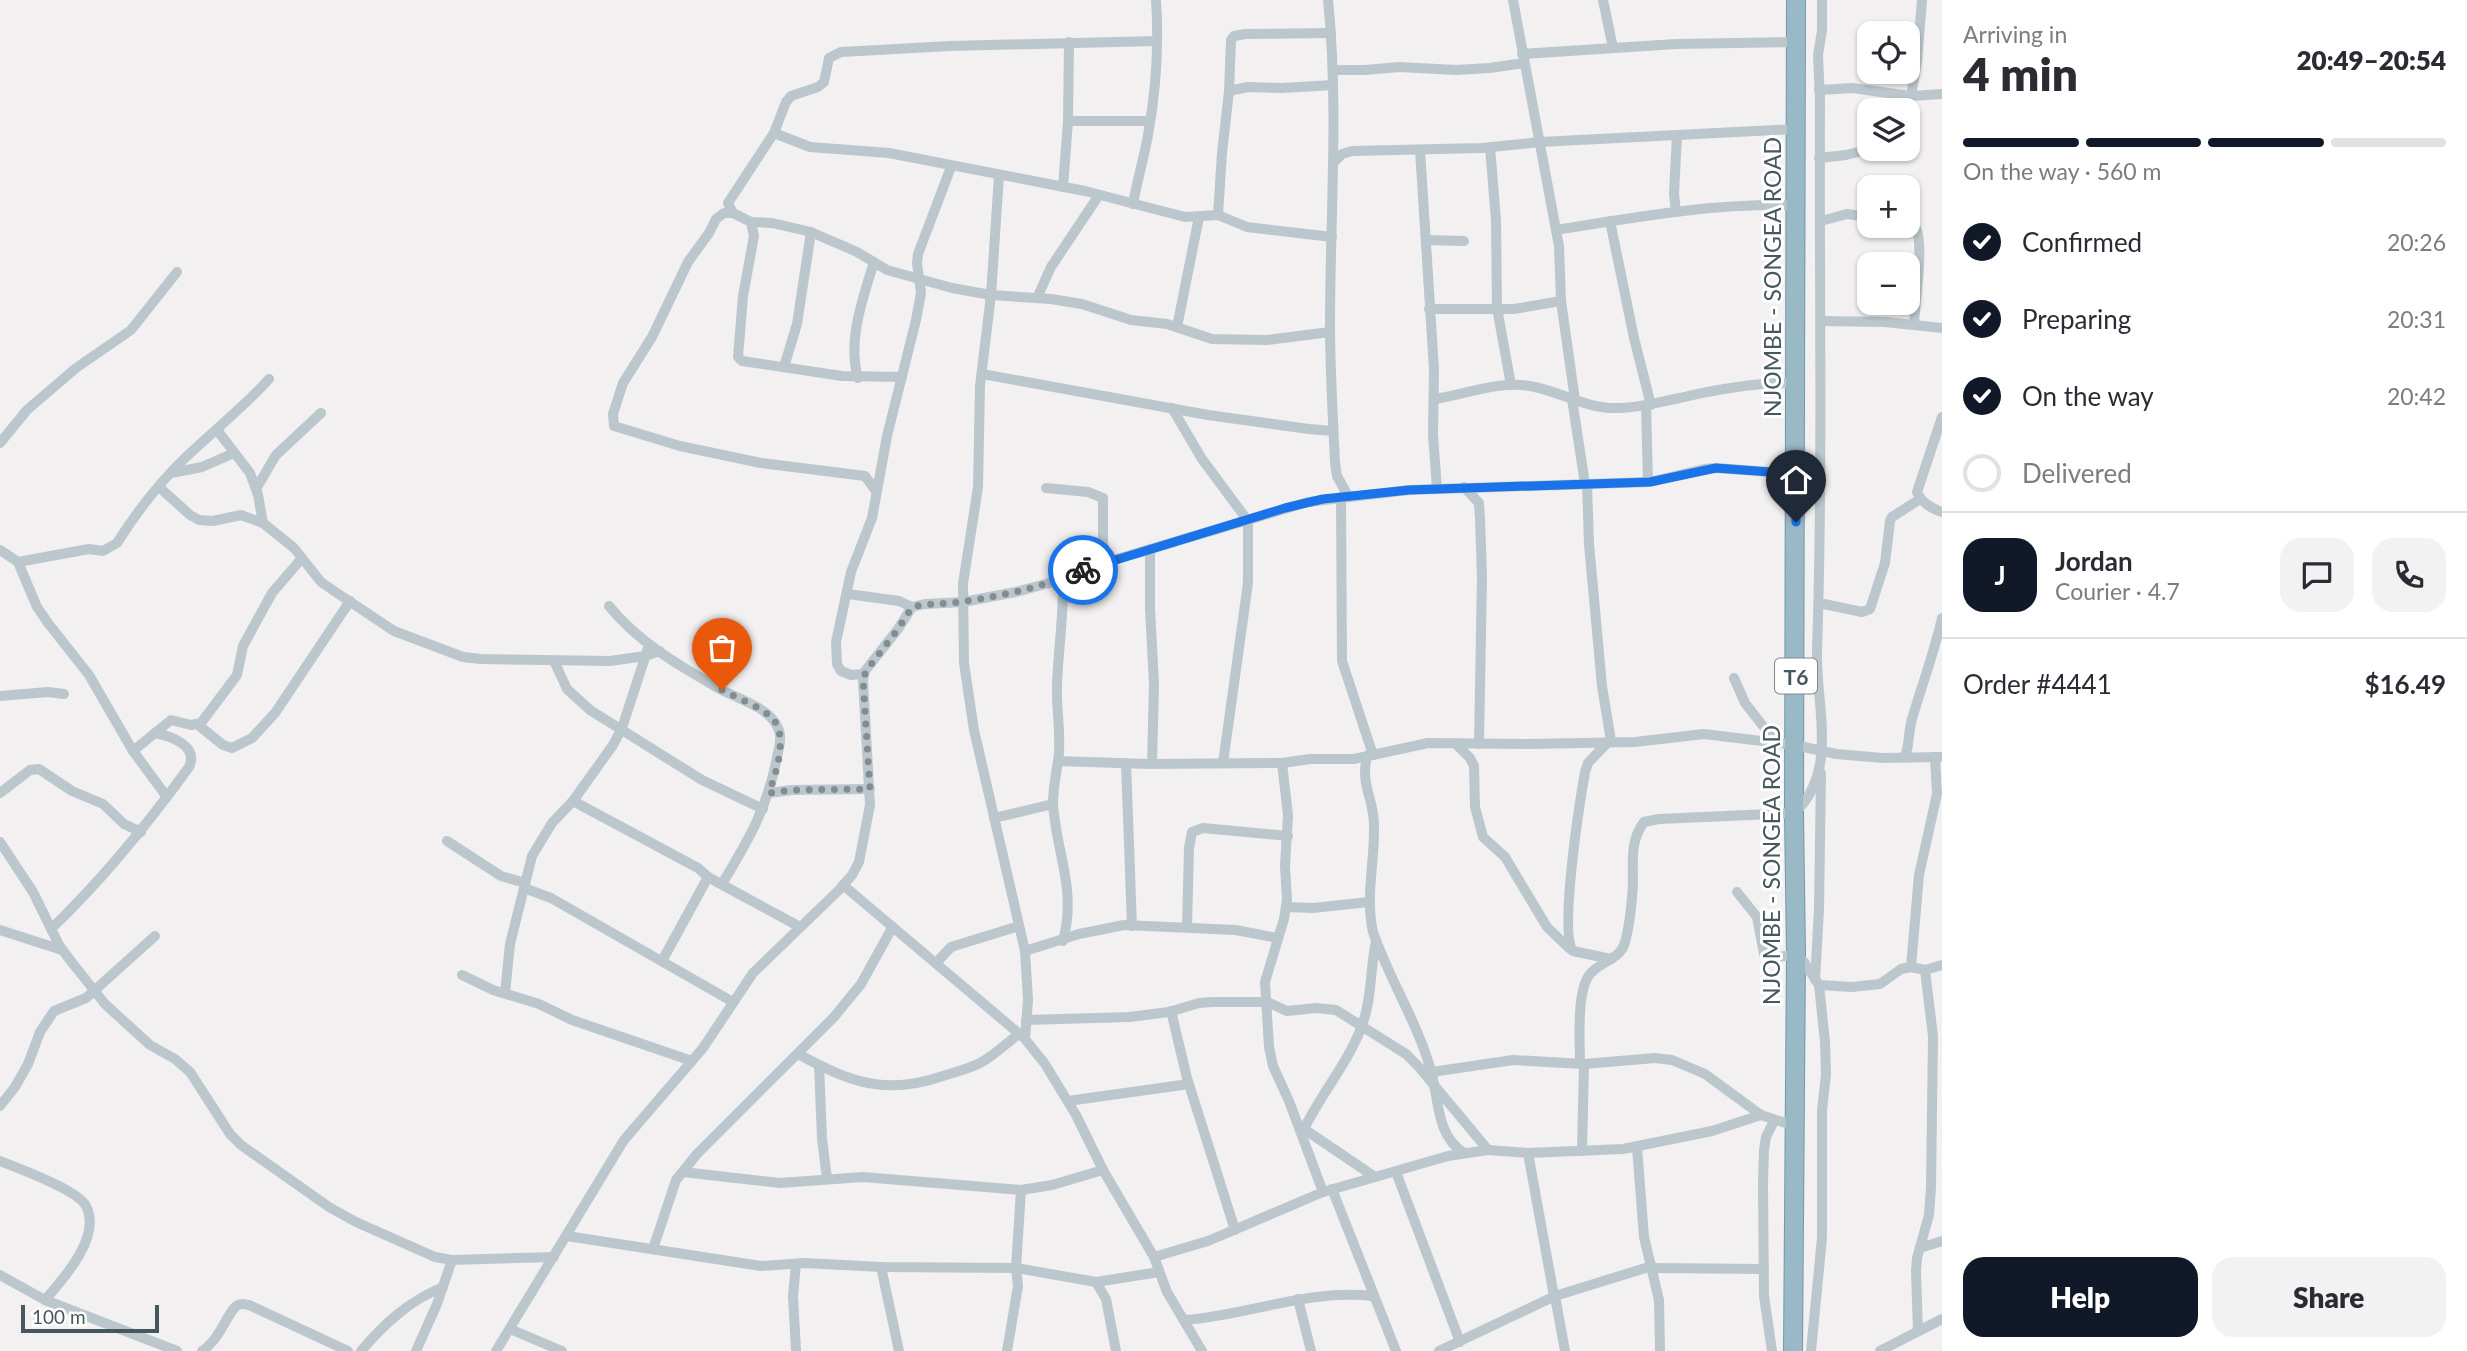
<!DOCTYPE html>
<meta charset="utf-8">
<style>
body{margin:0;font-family:Lato,sans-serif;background:#f2f2f3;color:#2b2b33;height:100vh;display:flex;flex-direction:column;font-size:26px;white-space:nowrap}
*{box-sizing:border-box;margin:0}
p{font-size:23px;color:#7c7c81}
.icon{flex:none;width:38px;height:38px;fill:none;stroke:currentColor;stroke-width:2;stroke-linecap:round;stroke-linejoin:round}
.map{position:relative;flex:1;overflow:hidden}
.details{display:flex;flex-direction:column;background:#fff;width:525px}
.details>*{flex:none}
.buttons{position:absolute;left:1857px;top:21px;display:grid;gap:14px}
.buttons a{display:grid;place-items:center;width:63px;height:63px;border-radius:14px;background:#fff;box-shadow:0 2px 5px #0004;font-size:35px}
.scale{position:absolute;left:21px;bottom:18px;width:138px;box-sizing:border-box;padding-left:7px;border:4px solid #47575e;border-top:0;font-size:19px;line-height:24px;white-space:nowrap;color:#47575e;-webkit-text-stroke:5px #fff;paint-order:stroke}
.pin{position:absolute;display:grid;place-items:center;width:60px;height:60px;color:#fff;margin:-72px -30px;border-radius:50% 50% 50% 0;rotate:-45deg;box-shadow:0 0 7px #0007}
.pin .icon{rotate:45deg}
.courier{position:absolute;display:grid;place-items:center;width:70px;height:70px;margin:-35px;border:5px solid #1a73e8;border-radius:50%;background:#fff;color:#222;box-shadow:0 2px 9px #0007}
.overview em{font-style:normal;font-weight:800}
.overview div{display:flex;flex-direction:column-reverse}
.overview{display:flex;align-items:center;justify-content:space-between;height:119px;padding:0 21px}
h1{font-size:46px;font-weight:800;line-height:52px}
.bar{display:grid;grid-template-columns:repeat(4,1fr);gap:10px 7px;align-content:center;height:84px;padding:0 21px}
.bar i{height:9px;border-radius:5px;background:#e1e1e2}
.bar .current{background:#111827}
.bar p{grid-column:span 4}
.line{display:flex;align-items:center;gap:18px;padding:0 21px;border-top:2px solid #e1e1e2}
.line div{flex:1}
.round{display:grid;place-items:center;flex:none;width:74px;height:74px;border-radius:21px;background:#f2f2f3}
ol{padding:0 21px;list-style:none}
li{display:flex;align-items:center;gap:21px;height:77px}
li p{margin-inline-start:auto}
li .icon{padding:7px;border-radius:50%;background:#111827;color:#fff;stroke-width:4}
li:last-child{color:#7c7c81}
li i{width:38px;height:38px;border:4px solid #e1e1e2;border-radius:50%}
.button{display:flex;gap:14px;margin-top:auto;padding:14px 21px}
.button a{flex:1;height:80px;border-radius:21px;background:#111827;color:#fff;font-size:28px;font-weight:800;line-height:80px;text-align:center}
.button a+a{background:#f2f2f3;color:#2b2b33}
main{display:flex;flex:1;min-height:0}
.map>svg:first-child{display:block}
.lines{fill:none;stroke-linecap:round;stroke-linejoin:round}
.trunk-casing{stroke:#7298ab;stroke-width:20}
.minor{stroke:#bbc7cd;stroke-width:10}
.trunk{stroke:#9ab9c7;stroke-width:18}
.done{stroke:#838d91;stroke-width:7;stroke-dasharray:0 12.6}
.route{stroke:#1a73e8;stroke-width:9}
.labels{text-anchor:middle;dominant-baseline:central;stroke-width:6;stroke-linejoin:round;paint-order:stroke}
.shield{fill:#fff;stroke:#7e898e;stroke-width:2}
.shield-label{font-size:21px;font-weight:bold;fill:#47575e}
.street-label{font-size:23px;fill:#47575e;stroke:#fff}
</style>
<main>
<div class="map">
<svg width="1942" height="1351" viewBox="0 0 1942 1351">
<rect width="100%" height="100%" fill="#f2f0f0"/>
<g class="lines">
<g class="trunk-casing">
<path id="trunk" d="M 1793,1351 L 1796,955 L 1794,813 L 1796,0"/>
</g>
<g class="minor">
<path d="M 1328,0 C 1339,108 1330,216 1330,325 C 1330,371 1333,417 1335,463 L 1337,476 L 1348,496"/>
<path d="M 1513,0 L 1559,246 L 1561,301 L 1575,400"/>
<path d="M 1603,0 L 1613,48"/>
<path d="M 1522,54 L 1676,44 L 1796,42"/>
<path d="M 1333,70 L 1365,70 L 1399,67 L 1456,70 L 1490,68 L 1524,63"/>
<path d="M 1819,90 L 1852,88 L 1911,96 L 1942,94"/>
<path d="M 1229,91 L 1248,87 L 1282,88 L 1333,85"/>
<path d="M 1911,96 L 1917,62 L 1922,0"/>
<path d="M 1068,121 L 1150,121"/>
<path d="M 774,133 L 810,147 L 889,153 L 1085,191 L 1185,217 L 1218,215 L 1247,227 L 1332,237"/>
<path d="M 1490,147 L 1496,220 L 1497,308 L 1511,385"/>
<path d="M 1420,150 L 1434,369 L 1433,435 L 1437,489"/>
<path d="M 1819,158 L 1846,155 L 1870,149"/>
<path d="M 1334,162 L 1342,154 L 1352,151 L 1482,148 L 1540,142 L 1796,129"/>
<path d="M 999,176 L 991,295 L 980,386 L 978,487 L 963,584 L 964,663 L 974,730 L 1025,951 L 1028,1000 L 1025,1039 L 1045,1064 L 1076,1115 L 1103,1170 L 1154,1257 L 1167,1292 L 1202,1351"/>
<path d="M 1063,187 L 1068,121 L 1069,42"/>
<path d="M 1133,204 C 1137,181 1144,158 1148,135 C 1156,91 1159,44 1156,0"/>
<path d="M 1676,212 L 1674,194 L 1677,135"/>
<path d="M 733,213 L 724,213 L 716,219 L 709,233 L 688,262 L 652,337 L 623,383 L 613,414 L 614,426 L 680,446 L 761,463 L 865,476 L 876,491"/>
<path d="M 1218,215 L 1222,153 L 1229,91 L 1231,40 L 1234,36 L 1245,34 L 1331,33"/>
<path d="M 1610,221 L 1634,338 L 1651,405"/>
<path d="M 1821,221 L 1847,214 L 1869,217"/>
<path d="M 1908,221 C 1912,223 1913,223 1916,228 C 1924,244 1915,304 1914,324"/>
<path d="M 751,222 L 772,223 L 811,232 L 857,252 L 887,270 L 952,288 L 991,295 L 1051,299 L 1082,304 L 1131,320 L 1167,324 L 1212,339 L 1267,340 L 1330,332"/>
<path d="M 1556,230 C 1635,217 1715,203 1796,205"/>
<path d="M 1426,240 L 1464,241"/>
<path d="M 1037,298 L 1051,267 L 1099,195"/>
<path d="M 1429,309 L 1514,309 L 1561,301"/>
<path d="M 1821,321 L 1885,322 L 1942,328"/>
<path d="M 1177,327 L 1199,217"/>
<path d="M 784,367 L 797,324 L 811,232"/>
<path d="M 982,374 L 1208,415 L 1309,429 L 1333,431"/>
<path d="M 902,377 L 842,376 L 742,361 L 738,357 L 743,296 L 754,236 L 751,222 L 733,213 L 728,203 L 774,133 L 786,102 L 791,96 L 818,87 L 824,82 L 829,58 L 841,52 L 950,46 L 1156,41"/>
<path d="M 858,378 C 847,341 863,298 874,262"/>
<path d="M 1435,399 C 1468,394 1502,379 1535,387 C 1563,393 1588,409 1617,408 C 1639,408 1659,402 1680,398 C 1718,389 1757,382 1796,383"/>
<path d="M 1572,399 L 1585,484"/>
<path d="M 1646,405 L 1648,482"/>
<path d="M 1172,408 L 1202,459 L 1248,521 L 1248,583 L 1223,763"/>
<path d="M 1942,417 L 1917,492 C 1922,503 1931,508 1942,512"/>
<path d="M 217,430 L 250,473 L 258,495 L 263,523 L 294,548 L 321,582 L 337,593 L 394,631 L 463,657 L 481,659 L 610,661 L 645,656 L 660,651"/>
<path d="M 0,443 L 27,410 L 76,368 L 131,330 L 177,272"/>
<path d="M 171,473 L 202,467 L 234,453"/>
<path d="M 1587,484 L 1589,544 L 1602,686 L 1611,741"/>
<path d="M 159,487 L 190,515 L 199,520 L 213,521 L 241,515 L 263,523"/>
<path d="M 1464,487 L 1479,503 L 1480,519 L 1482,577 L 1479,744"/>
<path d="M 1046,488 L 1088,492 L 1103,498 L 1103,543 L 1107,562"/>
<path d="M 256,489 L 276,455 L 321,413"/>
<path d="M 1341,497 L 1342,661 L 1373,755"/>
<path d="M 1150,549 L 1150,608 L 1154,684 L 1152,764"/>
<path d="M 0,550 L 18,562 L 89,549 L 103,551 L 117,543 C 136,513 160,482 185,458 C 213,431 243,408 269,379"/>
<path d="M 18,562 L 37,607 L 48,623 L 89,675 L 133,751 L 167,797"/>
<path d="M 1063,579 C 1064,615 1058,650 1057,686 C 1056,710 1062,737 1058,761 C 1056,776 1053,788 1053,803 C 1056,853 1077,889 1063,941"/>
<path d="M 848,594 L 899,601 L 912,607"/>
<path d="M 1819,603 L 1862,612 L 1870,609 L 1885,563 L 1890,521 L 1892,517 L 1920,499"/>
<path d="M 609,606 C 639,643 680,666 720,689 C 738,699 768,707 777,726 C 783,736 779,747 777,757 C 768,807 748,841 722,884"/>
<path d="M 554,661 L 567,689 L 590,710 L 702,780 L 763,809"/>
<path d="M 864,674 L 851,675 L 841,671 L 837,664 L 836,642 L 851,572 L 872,518 L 887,436 L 916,320 L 921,293 L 917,263 L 918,254 L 951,167"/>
<path d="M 1734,678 L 1745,703 L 1777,744"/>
<path d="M 0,696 L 48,692 L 64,694"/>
<path d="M 197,724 L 223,745 L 232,748 L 252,738 L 275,713 L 350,601"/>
<path d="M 1609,741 L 1588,763 L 1585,772 C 1580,800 1559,933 1573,951 L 1611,959"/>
<path d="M 1455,743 L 1470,758 L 1474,766 L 1475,807 L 1483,837 L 1505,857 L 1547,927 L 1570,949"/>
<path d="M 133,751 L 171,720 L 191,725 L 201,723 L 237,675 L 243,646 L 272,593 L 302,558"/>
<path d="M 1367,756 C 1360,786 1374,798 1374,825 C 1375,861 1365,896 1373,932 C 1389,979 1418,1023 1431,1071 C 1439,1099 1436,1136 1464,1153"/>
<path d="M 1905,756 C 1910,744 1908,732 1912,719 C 1922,685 1934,653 1942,618"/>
<path d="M 1058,761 L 1148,764 L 1282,763 L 1310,759 L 1354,759 L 1428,743 L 1528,744 L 1635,742 L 1704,734 L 1795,745 L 1836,754 L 1883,758 L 1942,757"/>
<path d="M 1126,763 L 1132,926"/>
<path d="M 1282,763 L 1288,815 L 1285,866 L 1287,900 L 1284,919 L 1265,982 L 1269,1047 L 1273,1066 L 1289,1101 L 1323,1192"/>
<path d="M 0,793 L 30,770 L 39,769 L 72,791 L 103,804 L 124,824 L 141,832"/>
<path d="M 769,793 L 792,790 L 870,789"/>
<path d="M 573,801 L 698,868 L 708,877 L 800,927"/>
<path d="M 994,818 L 1053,804"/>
<path d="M 447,841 L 501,876 L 525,883"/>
<path d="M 0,842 L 33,892 L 59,945 L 70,960 L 105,1004 L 128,1025 L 150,1045 L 175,1059 L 190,1072 L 230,1134 L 241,1145 L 329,1207 L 356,1222 L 435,1257 L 452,1260 L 554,1257"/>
<path d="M 843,885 L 1023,1037"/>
<path d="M 524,888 L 551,898 L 733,1002"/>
<path d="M 1737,892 L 1757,917 L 1764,954 L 1776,957 L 1796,955 L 1804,962 L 1819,985 L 1852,987 L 1880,984 L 1901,969 L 1911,967 L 1925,970 L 1942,965"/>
<path d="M 1286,907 L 1313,908 L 1369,902"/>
<path d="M 1187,927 L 1189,848 L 1192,832 L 1203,828 L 1288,836"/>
<path d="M 52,928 C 103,879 147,825 189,767 C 199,746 171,736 155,733"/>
<path d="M 0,930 L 62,950"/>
<path d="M 1025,951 L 1079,934 L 1124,925 L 1236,930 L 1277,938"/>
<path d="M 662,961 L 708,877"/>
<path d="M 936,963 L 951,947 L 1019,926"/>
<path d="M 1911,967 L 1919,875 L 1937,794 L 1935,757"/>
<path d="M 462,975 L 493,990 L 539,1004 L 572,1020 L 692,1061"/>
<path d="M 1815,980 L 1819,909 L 1821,773"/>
<path d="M 505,993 L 510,944 L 532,856 L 552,823 L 573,801 L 613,745 L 622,728 L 649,645"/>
<path d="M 1171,1011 L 1187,1078 L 1235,1230"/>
<path d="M 1026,1020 L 1129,1017 L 1169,1012 L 1199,1003 L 1212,1002 L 1267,1002 L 1287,1011 L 1316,1008 L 1336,1010 L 1406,1054 L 1419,1067 L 1488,1150"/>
<path d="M 798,1054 C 850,1082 885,1096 943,1076 C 956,1072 968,1069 980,1063 C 994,1056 1006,1043 1019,1034"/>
<path d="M 1580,1064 C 1580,1042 1576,991 1590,974 C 1601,961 1621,959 1625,942 C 1630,924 1632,902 1633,883 C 1633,860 1630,841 1644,822 L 1659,819 L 1794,813 C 1810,800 1819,777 1821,757 C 1825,721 1816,686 1817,651 C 1823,467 1819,284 1820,100 L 1818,55 L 1822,31 L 1822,0"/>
<path d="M 819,1065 L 822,1138 L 827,1179"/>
<path d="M 1432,1072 L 1513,1060 L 1584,1064 L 1655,1058 L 1672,1060 L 1705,1074 L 1761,1115 L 1795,1126"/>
<path d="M 1068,1101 L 1189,1084"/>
<path d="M 0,1106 L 15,1087 L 28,1064 L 40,1032 L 54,1011 L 86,998 L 155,936"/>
<path d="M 1304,1129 L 1375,1177"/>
<path d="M 1302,1133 C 1319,1096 1347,1065 1361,1028 C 1372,1001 1370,969 1376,941"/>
<path d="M 1637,1147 L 1644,1237 L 1659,1300 L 1660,1351"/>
<path d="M 1582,1151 L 1584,1064"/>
<path d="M 1528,1153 L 1554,1296"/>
<path d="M 0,1161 C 18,1168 78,1190 86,1206 C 102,1237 63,1279 45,1300"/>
<path d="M 683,1172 L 780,1183 L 863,1177 L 1021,1190 L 1052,1185 L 1103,1170"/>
<path d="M 1396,1172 L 1460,1342"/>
<path d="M 1332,1189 L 1396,1351"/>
<path d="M 567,1236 L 761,1266 L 804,1263 L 881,1267 L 1016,1268 L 1096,1282 L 1159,1272"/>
<path d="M 1920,1248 L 1942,1241"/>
<path d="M 653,1249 L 676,1180 L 697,1154 L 834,1017 L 861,984 L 892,928"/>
<path d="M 1154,1257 L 1208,1241 L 1323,1192 L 1448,1156 L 1488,1150 L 1528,1153 L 1623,1149 L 1712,1131 L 1761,1115"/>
<path d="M 796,1264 L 793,1296 L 796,1351"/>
<path d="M 881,1267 L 899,1351"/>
<path d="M 1652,1268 L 1764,1269"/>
<path d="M 0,1275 L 45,1300 L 177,1351"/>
<path d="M 1096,1282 L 1106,1299 L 1116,1351"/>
<path d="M 1555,1296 L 1565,1351"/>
<path d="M 1298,1299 L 1311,1351"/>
<path d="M 1185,1320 C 1250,1315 1306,1289 1373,1296"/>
<path d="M 510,1329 L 562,1351"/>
<path d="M 1918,1331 L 1916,1272 L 1917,1258 L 1929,1215 L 1931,1187 L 1933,1036 L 1925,970"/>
<path d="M 202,1351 C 221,1339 228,1310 238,1305 C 242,1303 244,1304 249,1305 L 348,1351"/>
<path d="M 361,1351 C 385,1323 409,1301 443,1287"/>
<path d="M 416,1351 L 437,1304 L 452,1260"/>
<path d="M 496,1351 L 624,1140 L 703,1048 L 753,973 L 839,890 L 852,875 L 859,862 L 870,805 L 863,680 L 865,671 L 898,629 L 912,607 L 925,604 L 963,602 L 1016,592 L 1057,581 L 1107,562 L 1308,502 L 1409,490 L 1650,482 L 1704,469 L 1716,468 L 1796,474"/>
<path d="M 1007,1351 L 1018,1286 L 1016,1268 L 1021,1190"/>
<path d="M 1439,1351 L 1555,1296 L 1652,1266"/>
<path d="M 1772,1351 L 1764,1296 L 1763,1184 L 1764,1150 L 1766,1137 L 1774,1121"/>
<path d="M 1811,1351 L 1822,1238 L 1822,1111 L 1826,1074 L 1825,1042 L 1819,985"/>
<path d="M 1880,1351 L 1942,1319"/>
</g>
<use href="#trunk" class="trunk"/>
</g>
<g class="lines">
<path class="done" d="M 722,690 C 737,698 757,705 770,716 C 790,733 776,772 769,793 L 792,790 L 870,789 L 863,680 L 866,671 L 898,629 L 912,607 C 931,603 949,604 967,601 C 1007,595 1046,586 1083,570"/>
<path class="route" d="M 1083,570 L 1285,508 L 1323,499 L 1409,490 L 1650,482 L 1716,468 L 1796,474 L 1796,522"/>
</g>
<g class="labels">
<rect class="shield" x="1775" y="658.5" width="42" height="35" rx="5"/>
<g class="shield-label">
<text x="1796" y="676">T6</text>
</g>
<g class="street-label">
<text transform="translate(1772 277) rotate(-90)">NJOMBE - SONGEA ROAD</text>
<text transform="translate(1771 865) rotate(-90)">NJOMBE - SONGEA ROAD</text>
</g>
</g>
</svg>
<div class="buttons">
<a><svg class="icon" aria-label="locate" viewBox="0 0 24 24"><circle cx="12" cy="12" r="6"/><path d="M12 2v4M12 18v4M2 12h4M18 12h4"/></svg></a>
<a><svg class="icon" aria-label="layers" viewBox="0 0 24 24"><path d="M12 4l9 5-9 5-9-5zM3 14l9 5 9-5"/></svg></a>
<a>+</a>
<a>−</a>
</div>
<div class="scale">100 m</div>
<div class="pin" style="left:722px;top:690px;background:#ea580c"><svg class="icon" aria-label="bag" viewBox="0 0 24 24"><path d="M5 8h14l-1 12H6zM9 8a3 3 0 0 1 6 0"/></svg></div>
<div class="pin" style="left:1796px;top:522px;background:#1f2937"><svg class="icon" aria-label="home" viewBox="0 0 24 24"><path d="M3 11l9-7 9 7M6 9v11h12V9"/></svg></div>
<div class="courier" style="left:1083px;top:570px"><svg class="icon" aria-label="bike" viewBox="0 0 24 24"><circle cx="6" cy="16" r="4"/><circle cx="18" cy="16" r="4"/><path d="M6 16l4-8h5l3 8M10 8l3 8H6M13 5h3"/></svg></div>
</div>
<section class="details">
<div class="overview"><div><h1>4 min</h1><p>Arriving in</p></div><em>20:49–20:54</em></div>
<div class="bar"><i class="current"></i><i class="current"></i><i class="current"></i><i></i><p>On the way · 560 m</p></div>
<ol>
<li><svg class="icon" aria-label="check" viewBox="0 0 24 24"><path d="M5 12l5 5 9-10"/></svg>Confirmed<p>20:26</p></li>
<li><svg class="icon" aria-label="check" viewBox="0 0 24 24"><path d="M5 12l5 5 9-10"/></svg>Preparing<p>20:31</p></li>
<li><svg class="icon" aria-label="check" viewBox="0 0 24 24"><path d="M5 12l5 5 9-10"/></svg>On the way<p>20:42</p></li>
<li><i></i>Delivered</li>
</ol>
<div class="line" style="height:126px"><b class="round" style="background:#111827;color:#fff">J</b><div><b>Jordan</b><p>Courier · 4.7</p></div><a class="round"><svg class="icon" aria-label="chat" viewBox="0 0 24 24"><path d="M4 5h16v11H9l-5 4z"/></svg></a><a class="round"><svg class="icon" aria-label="phone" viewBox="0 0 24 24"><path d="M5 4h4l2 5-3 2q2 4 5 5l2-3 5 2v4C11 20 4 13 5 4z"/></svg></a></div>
<div class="line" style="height:91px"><div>Order #4441</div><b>$16.49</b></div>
<div class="button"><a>Help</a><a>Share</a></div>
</section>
</main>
